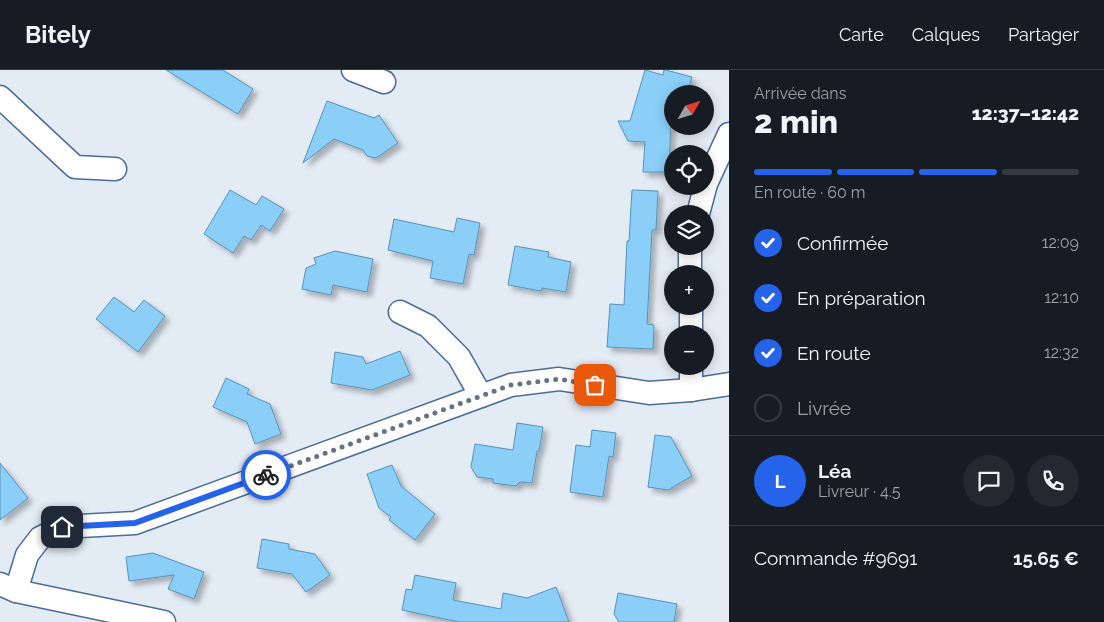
<!DOCTYPE html>
<html lang="fr">
<meta charset="utf-8">
<style>
body{margin:0;font-family:Raleway,sans-serif;background:#242831;color:#f1f3f6;height:100vh;display:flex;flex-direction:column;font-size:19px;white-space:nowrap}
*{box-sizing:border-box;margin:0}
p{font-size:16px;color:#9ea1a6}
.icon{flex:none;width:28px;height:28px;fill:none;stroke:currentColor;stroke-width:2;stroke-linecap:round;stroke-linejoin:round}
.map{position:relative;flex:1;overflow:hidden}
.details{display:flex;flex-direction:column;background:#171b24;width:375px}
.details>*{flex:none}
.needle{width:32px;rotate:51deg}
.controls{position:absolute;left:664px;top:15px;display:grid;gap:10px}
.controls a{display:grid;place-items:center;width:50px;height:50px;border-radius:50%;background:#171b24;box-shadow:0 2px 12px #0003;font-size:25px}
.pin{position:absolute;display:grid;place-items:center;width:42px;height:42px;color:#fff;margin:-21px;border-radius:10px;box-shadow:0 2px 8px #0006}
.courier{position:absolute;display:grid;place-items:center;width:50px;height:50px;margin:-25px;border:4px solid #2563eb;border-radius:50%;background:#fff;color:#222;box-shadow:0 1px 6px #0007}
.summary em{font-style:normal;font-weight:800}
.summary div{display:flex;flex-direction:column-reverse}
.summary{display:flex;align-items:center;justify-content:space-between;height:85px;padding:0 25px}
h1{font-size:32px;font-weight:800;line-height:38px}
.bar{display:grid;grid-template-columns:repeat(4,1fr);gap:8px 5px;align-content:center;height:60px;padding:0 25px}
.bar i{height:6px;border-radius:4px;background:#363941}
.bar .active{background:#2563eb}
.bar p{grid-column:span 4}
.line{display:flex;align-items:center;gap:12px;padding:0 25px;border-top:1px solid #363941}
.line div{flex:1}
.round{display:grid;place-items:center;flex:none;width:52px;height:52px;border-radius:26px;background:#242831}
ol{padding:0 25px;list-style:none}
li{display:flex;align-items:center;gap:15px;height:55px}
li p{margin-inline-start:auto}
li .icon{padding:5px;border-radius:50%;background:#2563eb;color:#fff;stroke-width:4}
li:last-child{color:#9ea1a6}
li i{width:28px;height:28px;border:2px solid #363941;border-radius:50%}
header{display:flex;align-items:center;gap:30px;box-sizing:border-box;height:70px;padding:0 25px;background:#171b24;border-bottom:1px solid #363941}
header strong{font-size:24px}
nav{display:flex;gap:28px;margin-inline-start:auto;font-size:18px}
main{display:flex;flex:1;min-height:0}
.map>svg:first-child{display:block}
.building{fill:#8bcff8;stroke:#5792b5;filter:url(#shadow)}
.lines{fill:none;stroke-linecap:round;stroke-linejoin:round}
.street-casing{stroke:#4b6c99;stroke-width:25}
.street{stroke:#fff;stroke-width:22}
.done{stroke:#667283;stroke-width:5;stroke-dasharray:0 9}
.route{stroke:#2563eb;stroke-width:6}
</style>
<header>
<strong>Bitely</strong>
<nav><a>Carte</a><a>Calques</a><a>Partager</a></nav>
</header>
<main>
<div class="map">
<svg width="729" height="552" viewBox="0 0 729 552">
<defs>
<filter id="shadow"><feDropShadow dx="4.5" dy="4.5" stdDeviation="2.5" flood-color="#0004"/></filter>
</defs>
<rect width="100%" height="100%" fill="#e3ebf5"/>
<g class="building">
<path d="M 166,0 L 223,0 L 253,19 L 238,44 Z"/>
<path d="M 645,0 L 663,5 L 664,0 L 666,0 L 692,7 L 687,24 L 672,24 L 669,102 L 643,102 L 645,72 L 628,71 L 618,51 L 630,51 Z"/>
<path d="M 327,31 L 374,48 L 379,45 L 398,73 L 376,88 L 367,86 L 363,80 L 334,69 L 303,93 Z"/>
<path d="M 230,120 L 256,135 L 262,126 L 284,139 L 270,161 L 261,155 L 251,170 L 244,166 L 233,183 L 204,164 Z"/>
<path d="M 632,120 L 658,121 L 656,160 L 652,160 L 647,254 L 654,255 L 653,279 L 607,277 L 610,234 L 624,235 L 627,171 L 629,171 Z"/>
<path d="M 457,148 L 480,153 L 474,185 L 469,184 L 463,214 L 430,208 L 433,191 L 388,180 L 394,149 L 454,162 Z"/>
<path d="M 515,176 L 549,182 L 548,187 L 571,192 L 566,222 L 542,218 L 541,221 L 508,215 Z"/>
<path d="M 335,181 L 373,189 L 367,222 L 333,215 L 331,225 L 302,219 L 306,198 L 316,194 L 314,188 Z"/>
<path d="M 114,227 L 134,242 L 144,230 L 165,246 L 138,282 L 96,249 Z"/>
<path d="M 400,281 L 410,305 L 372,320 L 331,313 L 335,282 L 363,287 L 366,294 Z"/>
<path d="M 226,308 L 249,319 L 247,324 L 270,334 L 281,364 L 255,374 L 247,352 L 213,337 Z"/>
<path d="M 517,353 L 543,357 L 539,381 L 537,381 L 532,413 L 520,412 L 516,416 L 493,413 L 493,409 L 477,407 L 471,397 L 475,374 L 513,380 Z"/>
<path d="M 592,360 L 616,363 L 613,387 L 609,386 L 603,427 L 570,422 L 576,375 L 590,377 Z"/>
<path d="M 655,365 L 671,367 L 692,406 L 668,420 L 648,417 Z"/>
<path d="M 0,393 L 28,428 L 0,450 Z"/>
<path d="M 392,395 L 401,416 L 435,444 L 415,470 L 389,450 L 391,447 L 379,438 L 367,404 Z"/>
<path d="M 262,469 L 289,474 L 289,479 L 315,484 L 330,505 L 306,522 L 292,504 L 257,498 Z"/>
<path d="M 153,483 L 204,502 L 194,529 L 168,519 L 174,505 L 129,511 L 126,487 Z"/>
<path d="M 415,505 L 456,513 L 453,530 L 501,539 L 503,523 L 527,528 L 556,517 L 569,552 L 459,552 L 402,540 L 406,519 L 412,520 Z"/>
<path d="M 618,523 L 677,534 L 674,552 L 619,552 L 614,544 Z"/>
</g>
<g class="lines">
<g class="street-casing">
<g id="street">
<path d="M 353,0 L 384,12"/>
<path d="M 0,27 L 75,97 L 115,99"/>
<path d="M 698,144 L 706,114 L 729,64"/>
<path d="M 690,176 L 690,204"/>
<path d="M 691,236 L 691,264"/>
<path d="M 400,242 L 428,256 L 459,287 L 481,326"/>
<path d="M 691,296 L 691,320 L 729,314"/>
<path d="M 0,514 L 16,521 L 164,552"/>
<path d="M 16,521 L 27,485 L 40,468 L 62,457 L 135,453 L 511,315 L 559,309 L 649,323 L 691,320"/>
</g>
</g>
<use href="#street" class="street"/>
</g>
<g class="lines">
<path class="done" d="M 266,405 L 511,315 L 559,309 L 595,315"/>
<path class="route" d="M 62,457 L 135,453 L 266,405"/>
</g>
</svg>
<div class="controls">
<a><svg class="needle" viewBox="-14 -14 28 28"><path d="M0-13l5 13h-10z" fill="#e53935"/><path d="M0 13l5-13h-10z" fill="#9ea1a6"/></svg></a>
<a><svg class="icon" aria-label="locate" viewBox="0 0 24 24"><circle cx="12" cy="12" r="6"/><path d="M12 2v4M12 18v4M2 12h4M18 12h4"/></svg></a>
<a><svg class="icon" aria-label="layers" viewBox="0 0 24 24"><path d="M12 4l9 5-9 5-9-5zM3 14l9 5 9-5"/></svg></a>
<a>+</a>
<a>−</a>
</div>
<div class="pin" style="left:595px;top:315px;background:#ea580c"><svg class="icon" aria-label="bag" viewBox="0 0 24 24"><path d="M5 8h14l-1 12H6zM9 8a3 3 0 0 1 6 0"/></svg></div>
<div class="pin" style="left:62px;top:457px;background:#1f2937"><svg class="icon" aria-label="home" viewBox="0 0 24 24"><path d="M3 11l9-7 9 7M6 9v11h12V9"/></svg></div>
<div class="courier" style="left:266px;top:405px"><svg class="icon" aria-label="bike" viewBox="0 0 24 24"><circle cx="6" cy="16" r="4"/><circle cx="18" cy="16" r="4"/><path d="M6 16l4-8h5l3 8M10 8l3 8H6M13 5h3"/></svg></div>
</div>
<section class="details">
<div class="summary"><div><h1>2 min</h1><p>Arrivée dans</p></div><em>12:37–12:42</em></div>
<div class="bar"><i class="active"></i><i class="active"></i><i class="active"></i><i></i><p>En route · 60 m</p></div>
<ol>
<li><svg class="icon" aria-label="check" viewBox="0 0 24 24"><path d="M5 12l5 5 9-10"/></svg>Confirmée<p>12:09</p></li>
<li><svg class="icon" aria-label="check" viewBox="0 0 24 24"><path d="M5 12l5 5 9-10"/></svg>En préparation<p>12:10</p></li>
<li><svg class="icon" aria-label="check" viewBox="0 0 24 24"><path d="M5 12l5 5 9-10"/></svg>En route<p>12:32</p></li>
<li><i></i>Livrée</li>
</ol>
<div class="line" style="height:90px"><b class="round" style="background:#2563eb;color:#fff">L</b><div><b>Léa</b><p>Livreur · 4.5</p></div><a class="round"><svg class="icon" aria-label="chat" viewBox="0 0 24 24"><path d="M4 5h16v11H9l-5 4z"/></svg></a><a class="round"><svg class="icon" aria-label="phone" viewBox="0 0 24 24"><path d="M5 4h4l2 5-3 2q2 4 5 5l2-3 5 2v4C11 20 4 13 5 4z"/></svg></a></div>
<div class="line" style="height:65px"><div>Commande #9691</div><b>15.65 €</b></div>
</section>
</main>
